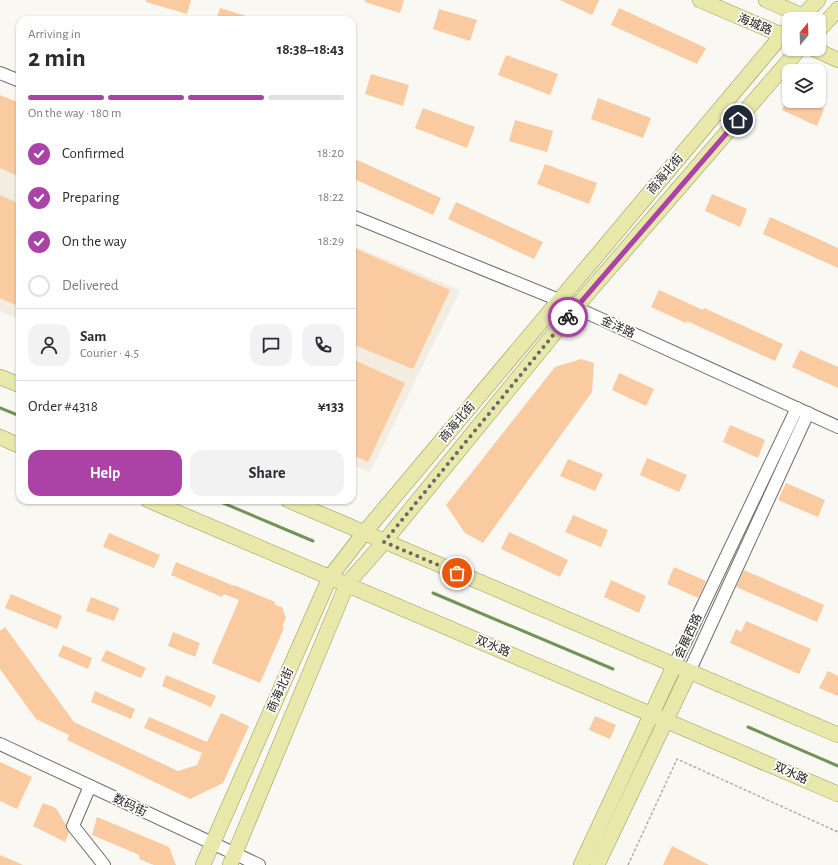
<!DOCTYPE html>
<meta charset="utf-8">
<style>
body{margin:0;font-family:"Alegreya Sans","Noto Sans SC",sans-serif;background:#f2f2f3;color:#2b2b33;height:100vh;display:flex;flex-direction:column;font-size:15px;white-space:nowrap}
*{box-sizing:border-box;margin:0}
p{font-size:13px;color:#7c7c81}
.icon{flex:none;width:22px;height:22px;fill:none;stroke:currentColor;stroke-width:2;stroke-linecap:round;stroke-linejoin:round}
.map{position:relative;flex:1;overflow:hidden}
.drawer{position:absolute;left:16px;top:16px;width:340px;height:488px;display:flex;flex-direction:column;background:#fff;border-radius:12px;box-shadow:0 1px 3px #0004}
.drawer>*{flex:none}
.needle{width:26px;rotate:19deg}
.fabs{position:absolute;left:782px;top:12px;display:grid;gap:8px}
.fabs a{display:grid;place-items:center;width:44px;height:44px;border-radius:8px;background:#fff;box-shadow:0 1px 3px #0004;font-size:20px}
.pin{position:absolute;display:grid;place-items:center;width:34px;height:34px;color:#fff;margin:-17px;border:2px solid #fff;border-radius:50%;box-shadow:0 1px 4px #0007}
.courier{position:absolute;display:grid;place-items:center;width:40px;height:40px;margin:-20px;border:3px solid #ab43a6;border-radius:50%;background:#fff;color:#222;box-shadow:0 1px 5px #0007}
.headline em{font-style:normal;font-weight:700}
.headline div{display:flex;flex-direction:column-reverse}
.headline{display:flex;align-items:center;justify-content:space-between;height:68px;padding:0 12px}
h1{font-size:26px;font-weight:700;line-height:30px}
.bar{display:grid;grid-template-columns:repeat(4,1fr);gap:6px 4px;align-content:center;height:48px;padding:0 12px}
.bar i{height:5px;border-radius:3px;background:#e1e1e2}
.bar .on{background:#ab43a6}
.bar p{grid-column:span 4}
.line{display:flex;align-items:center;gap:10px;padding:0 12px;border-top:1px solid #e1e1e2}
.line div{flex:1}
.round{display:grid;place-items:center;flex:none;width:42px;height:42px;border-radius:12px;background:#f2f2f3}
ol{padding:0 12px;list-style:none}
li{display:flex;align-items:center;gap:12px;height:44px}
li p{margin-inline-start:auto}
li .icon{padding:4px;border-radius:50%;background:#ab43a6;color:#fff;stroke-width:4}
li:last-child{color:#7c7c81}
li i{width:22px;height:22px;border:2px solid #e1e1e2;border-radius:50%}
.action{display:flex;gap:8px;margin-top:auto;padding:8px 12px}
.action a{flex:1;height:46px;border-radius:12px;background:#ab43a6;color:#fff;font-size:16px;font-weight:700;line-height:46px;text-align:center}
.action a+a{background:#f2f2f3;color:#2b2b33}
.map>svg:first-child{display:block}
.built{fill:#f2ece1}
.lines{fill:none;stroke-linecap:round;stroke-linejoin:round}
.stream{stroke:#709455;stroke-width:3}
.building{fill:#facaa0}
.minor-casing{stroke:#6e6c68;stroke-width:14}
.major-casing{stroke:#959652;stroke-width:16}
.path{stroke:#afada9;stroke-width:1.5;stroke-dasharray:3 2;stroke-linecap:butt}
.minor{stroke:#fff;stroke-width:12}
.major{stroke:#e7e8aa;stroke-width:15}
.done{stroke:#696865;stroke-width:4;stroke-dasharray:0 7.2}
.route{stroke:#ab43a6;stroke-width:5}
.labels{text-anchor:middle;dominant-baseline:central;stroke-width:3.5;stroke-linejoin:round;paint-order:stroke}
.street-label{font-size:12px;fill:#1b1a18;stroke:#fff}
</style>
<div class="map">
<svg width="838" height="865" viewBox="0 0 838 865">
<rect width="100%" height="100%" fill="#faf8f3"/>
<g class="built">
<path d="M 0,100 L 20,109 L 20,320 L 0,311 Z"/>
<path d="M 352,245 L 460,290 L 370,472 L 352,465 Z"/>
</g>
<g class="lines">
<g class="stream">
<path d="M 0,408 L 20,416"/>
<path d="M 216,500 L 313,541"/>
<path d="M 433,593 L 613,669"/>
<path d="M 748,727 L 838,766"/>
</g>
</g>
<g class="building">
<path d="M 146,0 L 191,0 L 187,14 L 146,2 Z"/>
<path d="M 365,0 L 404,0 L 400,13 L 365,2 Z"/>
<path d="M 560,0 L 599,0 L 592,15 Z"/>
<path d="M 220,8 L 253,18 L 252,20 L 216,20 Z"/>
<path d="M 619,8 L 706,48 L 697,64 L 611,25 Z"/>
<path d="M 439,9 L 477,20 L 470,41 L 433,29 Z"/>
<path d="M 506,55 L 558,74 L 550,95 L 498,75 Z"/>
<path d="M 371,74 L 409,85 L 403,106 L 365,94 Z"/>
<path d="M 0,95 L 20,103 L 20,177 L 0,168 Z"/>
<path d="M 598,98 L 651,118 L 643,138 L 591,119 Z"/>
<path d="M 786,101 L 807,101 L 824,109 L 817,126 L 782,110 Z"/>
<path d="M 423,108 L 475,127 L 467,148 L 415,128 Z"/>
<path d="M 515,120 L 553,131 L 547,152 L 509,141 Z"/>
<path d="M 355,159 L 441,198 L 433,215 L 352,178 L 352,164 Z"/>
<path d="M 545,164 L 597,183 L 589,204 L 537,184 Z"/>
<path d="M 712,194 L 747,209 L 740,227 L 705,211 Z"/>
<path d="M 0,195 L 20,204 L 20,307 L 0,298 Z"/>
<path d="M 456,202 L 543,242 L 534,259 L 448,219 Z"/>
<path d="M 770,217 L 838,248 L 838,268 L 763,234 Z"/>
<path d="M 352,247 L 450,290 L 413,369 L 352,344 Z"/>
<path d="M 659,290 L 703,310 L 704,308 L 783,344 L 775,361 L 687,321 L 686,323 L 651,307 Z"/>
<path d="M 800,350 L 838,367 L 838,388 L 792,367 Z"/>
<path d="M 352,359 L 405,383 L 368,462 L 352,455 Z"/>
<path d="M 581,359 L 594,363 L 592,392 L 483,543 L 465,533 L 446,505 L 555,367 Z"/>
<path d="M 619,373 L 654,389 L 646,406 L 612,390 Z"/>
<path d="M 730,425 L 765,440 L 758,458 L 723,442 Z"/>
<path d="M 647,458 L 687,475 L 679,492 L 640,475 Z"/>
<path d="M 568,459 L 603,474 L 595,491 L 560,476 Z"/>
<path d="M 786,483 L 825,500 L 818,517 L 778,500 Z"/>
<path d="M 573,515 L 608,530 L 601,547 L 565,532 Z"/>
<path d="M 509,532 L 568,560 L 560,577 L 501,549 Z"/>
<path d="M 109,533 L 160,555 L 154,568 L 103,547 Z"/>
<path d="M 176,562 L 234,586 L 234,585 L 275,602 L 275,605 L 282,607 L 286,618 L 282,626 L 284,628 L 260,683 L 212,663 L 239,600 L 224,594 L 222,597 L 171,575 Z"/>
<path d="M 674,567 L 706,581 L 698,598 L 667,584 Z"/>
<path d="M 744,570 L 824,605 L 817,622 L 736,587 Z"/>
<path d="M 611,580 L 646,596 L 639,613 L 604,597 Z"/>
<path d="M 11,594 L 62,616 L 57,629 L 5,608 Z"/>
<path d="M 91,597 L 119,608 L 114,621 L 86,611 Z"/>
<path d="M 746,621 L 811,649 L 799,674 L 730,643 L 736,629 L 741,632 Z"/>
<path d="M 5,627 L 74,722 L 178,771 L 197,765 L 202,753 L 144,728 L 149,717 L 207,742 L 221,713 L 249,726 L 223,783 L 190,799 L 67,740 L 69,735 L 36,719 L 0,669 L 0,631 Z"/>
<path d="M 173,632 L 200,643 L 195,657 L 168,646 Z"/>
<path d="M 63,645 L 92,658 L 88,669 L 58,656 Z"/>
<path d="M 106,650 L 146,668 L 141,678 L 101,661 Z"/>
<path d="M 828,671 L 838,676 L 838,696 L 819,688 Z"/>
<path d="M 166,675 L 216,696 L 211,707 L 162,686 Z"/>
<path d="M 95,691 L 135,709 L 131,719 L 91,702 Z"/>
<path d="M 595,716 L 616,725 L 610,739 L 589,730 Z"/>
<path d="M 0,762 L 32,777 L 17,809 L 0,801 Z"/>
<path d="M 43,803 L 56,808 L 66,825 L 66,827 L 69,832 L 65,842 L 33,826 Z"/>
<path d="M 97,817 L 169,847 L 176,865 L 154,865 L 139,859 L 140,856 L 135,853 L 92,835 Z"/>
<path d="M 672,846 L 709,865 L 663,865 Z"/>
<path d="M 0,855 L 23,865 L 0,865 Z"/>
</g>
<g class="lines">
<g class="minor-casing">
<g id="minor">
<path d="M 0,73 L 20,81"/>
<path d="M 352,216 L 559,300 L 838,427"/>
<path d="M 674,666 L 797,408"/>
<path d="M 689,672 L 808,413"/>
<path d="M 0,744 L 259,865"/>
<path d="M 90,786 L 73,826 L 104,865"/>
</g>
</g>
<g class="major-casing">
<g id="major">
<path d="M 700,0 L 789,38"/>
<path d="M 766,0 L 810,19"/>
<path d="M 800,19 L 818,0"/>
<path d="M 819,30 L 838,9"/>
<path d="M 814,49 L 838,60"/>
<path d="M 0,377 L 20,385"/>
<path d="M 0,437 L 20,446"/>
<path d="M 148,500 L 838,794"/>
<path d="M 288,500 L 838,735"/>
<path d="M 203,865 L 330,577 L 364,533 L 782,35 L 789,29"/>
<path d="M 230,865 L 347,584 L 384,542 L 575,308 L 799,49"/>
<path d="M 581,865 L 674,666"/>
<path d="M 597,865 L 689,672"/>
</g>
</g>
<path class="path" d="M 628,865 L 677,759 L 838,832"/>
<use href="#minor" class="minor"/>
<use href="#major" class="major"/>
</g>
<g class="lines">
<path class="done" d="M 457,573 L 384,542 L 568,317"/>
<path class="route" d="M 568,317 L 738,120"/>
</g>
<g class="labels">
<g class="street-label">
<text transform="translate(755 24) rotate(23)">海城路</text>
<text transform="translate(665 174) rotate(-50)">商海北街</text>
<text transform="translate(618 327) rotate(24)">金洋路</text>
<text transform="translate(457 422) rotate(-50)">商海北街</text>
<text transform="translate(688 636) rotate(-65)">会展西路</text>
<text transform="translate(493 646) rotate(23)">双水路</text>
<text transform="translate(280 690) rotate(-66)">商海北街</text>
<text transform="translate(791 773) rotate(24)">双水路</text>
<text transform="translate(130 805) rotate(25)">数码街</text>
</g>
</g>
</svg>
<div class="fabs">
<a><svg class="needle" viewBox="-14 -14 28 28"><path d="M0-13l5 13h-10z" fill="#e53935"/><path d="M0 13l5-13h-10z" fill="#7c7c81"/></svg></a>
<a><svg class="icon" aria-label="layers" viewBox="0 0 24 24"><path d="M12 4l9 5-9 5-9-5zM3 14l9 5 9-5"/></svg></a>
</div>
<div class="pin" style="left:457px;top:573px;background:#ea580c"><svg class="icon" aria-label="bag" viewBox="0 0 24 24"><path d="M5 8h14l-1 12H6zM9 8a3 3 0 0 1 6 0"/></svg></div>
<div class="pin" style="left:738px;top:120px;background:#1f2937"><svg class="icon" aria-label="home" viewBox="0 0 24 24"><path d="M3 11l9-7 9 7M6 9v11h12V9"/></svg></div>
<div class="courier" style="left:568px;top:317px"><svg class="icon" aria-label="bike" viewBox="0 0 24 24"><circle cx="6" cy="16" r="4"/><circle cx="18" cy="16" r="4"/><path d="M6 16l4-8h5l3 8M10 8l3 8H6M13 5h3"/></svg></div>
<section class="drawer">
<div class="headline"><div><h1>2 min</h1><p>Arriving in</p></div><em>18:38–18:43</em></div>
<div class="bar"><i class="on"></i><i class="on"></i><i class="on"></i><i></i><p>On the way · 180 m</p></div>
<ol>
<li><svg class="icon" aria-label="check" viewBox="0 0 24 24"><path d="M5 12l5 5 9-10"/></svg>Confirmed<p>18:20</p></li>
<li><svg class="icon" aria-label="check" viewBox="0 0 24 24"><path d="M5 12l5 5 9-10"/></svg>Preparing<p>18:22</p></li>
<li><svg class="icon" aria-label="check" viewBox="0 0 24 24"><path d="M5 12l5 5 9-10"/></svg>On the way<p>18:29</p></li>
<li><i></i>Delivered</li>
</ol>
<div class="line" style="height:72px"><a class="round"><svg class="icon" aria-label="person" viewBox="0 0 24 24"><circle cx="12" cy="8" r="4"/><path d="M4 21q1-7 8-7t8 7"/></svg></a><div><b>Sam</b><p>Courier · 4.5</p></div><a class="round"><svg class="icon" aria-label="chat" viewBox="0 0 24 24"><path d="M4 5h16v11H9l-5 4z"/></svg></a><a class="round"><svg class="icon" aria-label="phone" viewBox="0 0 24 24"><path d="M5 4h4l2 5-3 2q2 4 5 5l2-3 5 2v4C11 20 4 13 5 4z"/></svg></a></div>
<div class="line" style="height:52px"><div>Order #4318</div><b>¥133</b></div>
<div class="action"><a>Help</a><a>Share</a></div>
</section>
</div>
